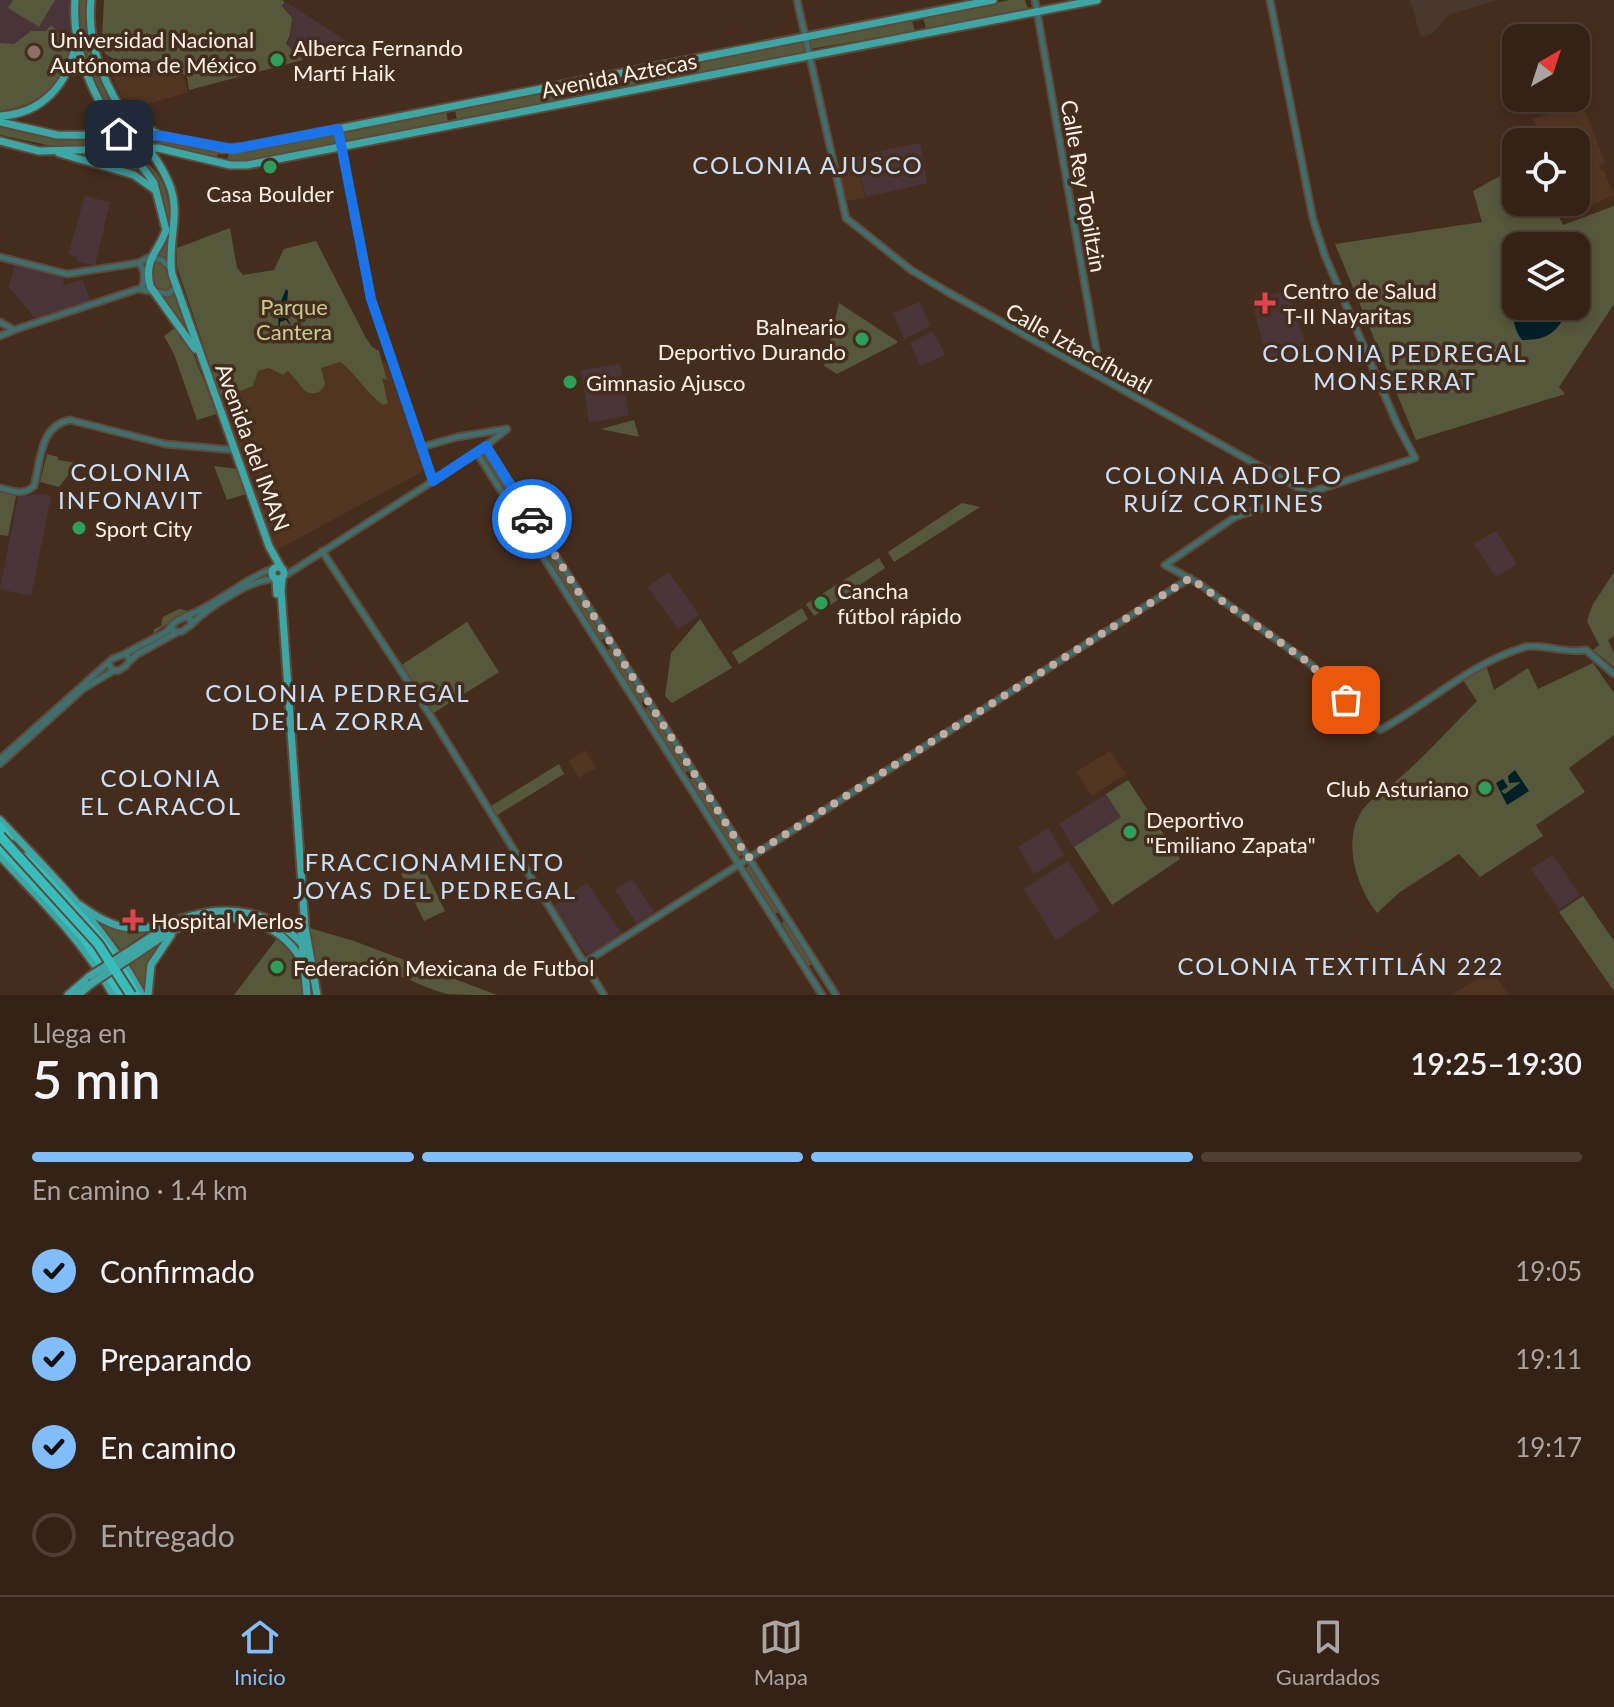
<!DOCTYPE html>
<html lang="es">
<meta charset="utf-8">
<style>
body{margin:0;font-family:Lato,sans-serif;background:#3f2f23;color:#f1f3f6;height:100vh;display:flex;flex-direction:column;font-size:30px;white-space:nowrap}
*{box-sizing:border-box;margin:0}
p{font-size:26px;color:#a9a4a1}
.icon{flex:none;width:44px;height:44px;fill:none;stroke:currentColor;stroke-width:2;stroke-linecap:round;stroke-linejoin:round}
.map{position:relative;height:995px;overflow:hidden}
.sheet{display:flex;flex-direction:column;background:#342216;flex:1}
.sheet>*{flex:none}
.needle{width:52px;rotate:39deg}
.controls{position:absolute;left:1502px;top:24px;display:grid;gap:16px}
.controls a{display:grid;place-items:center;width:88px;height:88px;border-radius:16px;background:#342216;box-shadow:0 4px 12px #0003,0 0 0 2px #4e3f35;font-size:40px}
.pin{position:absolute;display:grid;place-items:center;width:68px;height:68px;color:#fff;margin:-34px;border-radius:16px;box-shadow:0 4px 12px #0006}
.courier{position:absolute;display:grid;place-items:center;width:80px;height:80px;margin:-40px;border:6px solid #1a73e8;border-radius:50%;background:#fff;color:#222;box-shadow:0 2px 10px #0007}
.head em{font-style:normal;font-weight:600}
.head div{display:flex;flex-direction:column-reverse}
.head{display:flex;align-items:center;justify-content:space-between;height:136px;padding:0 32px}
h1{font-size:52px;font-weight:600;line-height:60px}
.bar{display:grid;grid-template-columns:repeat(4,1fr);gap:12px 8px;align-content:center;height:96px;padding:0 32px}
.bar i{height:10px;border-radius:6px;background:#4e3f35}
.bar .selected{background:#80bdfa}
.bar p{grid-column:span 4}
ol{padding:0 32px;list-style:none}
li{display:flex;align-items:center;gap:24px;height:88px}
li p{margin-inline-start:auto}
li .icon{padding:8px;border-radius:50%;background:#80bdfa;color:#111;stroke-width:4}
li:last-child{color:#a9a4a1}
li i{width:44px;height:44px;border:4px solid #4e3f35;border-radius:50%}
.menu{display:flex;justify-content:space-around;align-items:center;height:112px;border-top:2px solid #4e3f35;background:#342216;font-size:22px;color:#a9a4a1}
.menu a{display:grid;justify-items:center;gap:4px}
.menu .selected{color:#80bdfa}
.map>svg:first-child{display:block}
.commercial{fill:#47372c}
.built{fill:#523521}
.education{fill:#493539}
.green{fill:#56583c;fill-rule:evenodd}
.water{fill:#002027}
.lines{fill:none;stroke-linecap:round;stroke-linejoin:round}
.minor-casing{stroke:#5f493b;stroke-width:9}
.major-casing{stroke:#5f493b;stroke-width:11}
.highway-casing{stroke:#5f493b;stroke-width:13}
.minor{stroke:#406e6d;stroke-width:5}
.major{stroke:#3ea6a5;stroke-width:7}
.highway{stroke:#37bdbb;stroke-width:9}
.major-bridge-casing{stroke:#5f493b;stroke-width:11;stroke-linecap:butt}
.highway-bridge-casing{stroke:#5f493b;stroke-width:13;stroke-linecap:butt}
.major-bridge{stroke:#3ea6a5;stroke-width:7}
.highway-bridge{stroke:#37bdbb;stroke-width:9}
.done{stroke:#bdada3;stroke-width:8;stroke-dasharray:0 14.4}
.route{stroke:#1a73e8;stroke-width:10}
.education-dot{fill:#8d6e63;stroke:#452d1e;stroke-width:3}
.leisure-dot{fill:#2e9e5b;stroke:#452d1e;stroke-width:3}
.health-dot{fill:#e0444e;stroke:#452d1e;stroke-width:3}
.labels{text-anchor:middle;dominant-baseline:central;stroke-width:7;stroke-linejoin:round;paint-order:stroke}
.poi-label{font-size:22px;fill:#fef2ea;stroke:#452d1e;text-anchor:start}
.street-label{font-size:22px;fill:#fef2ea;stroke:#452d1e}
.park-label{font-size:22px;fill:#c6cc8e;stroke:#452d1e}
.neighbourhood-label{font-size:24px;letter-spacing:2px;fill:#c9e0f7;stroke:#452d1e}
</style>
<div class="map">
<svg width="1614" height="995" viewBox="0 0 1614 995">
<rect width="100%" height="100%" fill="#452d1e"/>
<path class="commercial" d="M 1410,0 L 1499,0 L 1448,15 L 1432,34 L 1421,37 Z"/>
<g class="built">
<path d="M 104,57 L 123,69 L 143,63 L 164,66 L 184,77 L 188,92 L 147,104 L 122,98 Z"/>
<path d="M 1575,106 L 1577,112 L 1586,112 L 1605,163 L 1599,166 L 1601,170 L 1603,169 L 1614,195 L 1564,218 L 1557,202 L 1576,202 L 1576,142 L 1543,142 L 1533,119 Z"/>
<path d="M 856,157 L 865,198 L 847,201 L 838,169 L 843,160 Z"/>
<path d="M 1274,294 L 1279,311 L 1256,318 L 1251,298 Z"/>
<path d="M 386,361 L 425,470 L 275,551 L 221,398 L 253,386 L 258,370 L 269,368 L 283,375 L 288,371 L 297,383 L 314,394 L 317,393 L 322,390 L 325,384 L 320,368 L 340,362 L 358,377 L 374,399 L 389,401 L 375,365 Z"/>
<path d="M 585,750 L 596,768 L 579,778 L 569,761 Z"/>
<path d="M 1110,751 L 1126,774 L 1092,796 L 1076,772 Z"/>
<path d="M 1492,970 L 1508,995 L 1451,995 Z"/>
</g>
<g class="education">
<path d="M 0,0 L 69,0 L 70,44 L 67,59 L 48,91 L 21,108 L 0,111 Z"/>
<path d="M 286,2 L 354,46 L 304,60 L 287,45 L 291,35 L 292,18 L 283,6 Z"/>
<path d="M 920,143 L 927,183 L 866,197 L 856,156 L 879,152 L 885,181 L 880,151 Z"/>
<path d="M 85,196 L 110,202 L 95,266 L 77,261 L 77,257 L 68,254 Z"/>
<path d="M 15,265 L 60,276 L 65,280 L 62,283 L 64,285 L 83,280 L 90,301 L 36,319 L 9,287 Z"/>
<path d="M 1288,291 L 1308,352 L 1268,365 L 1256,318 L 1279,311 L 1274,294 Z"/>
<path d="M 920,302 L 930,326 L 904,339 L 893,313 Z"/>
<path d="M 933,331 L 945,355 L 920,366 L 910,343 Z"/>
<path d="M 620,364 L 629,415 L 589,423 L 581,370 Z"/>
<path d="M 39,494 L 51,496 L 31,596 L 0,589 L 18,497 Z"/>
<path d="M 1496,531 L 1517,564 L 1496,577 L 1474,544 Z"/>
<path d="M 669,572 L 699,615 L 678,629 L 648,587 Z"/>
<path d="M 1106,794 L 1122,816 L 1074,847 L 1059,824 Z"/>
<path d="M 1048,828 L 1064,855 L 1034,874 L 1018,847 Z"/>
<path d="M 1553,855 L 1580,895 L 1559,909 L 1531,869 Z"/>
<path d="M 1068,861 L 1100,911 L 1056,940 L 1024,889 Z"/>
<path d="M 632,879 L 654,912 L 637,924 L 615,890 Z"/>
<path d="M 587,883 L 622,934 L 587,956 L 553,906 Z"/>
</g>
<g class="green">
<path d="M 13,0 L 55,0 L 39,27 L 8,8 Z"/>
<path d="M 78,0 L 87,0 C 81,46 102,84 125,122 L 123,128 L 119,129 C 91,83 77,55 78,0 Z"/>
<path d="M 104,0 L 282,0 L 285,2 L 282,6 L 292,18 L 290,35 L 286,44 L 303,60 L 189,90 L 187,76 L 155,61 L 125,65 L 105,54 L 102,37 Z"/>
<path d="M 1010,0 L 1025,0 L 1028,9 L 926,28 L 923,18 Z"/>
<path d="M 912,21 L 915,31 L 810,49 L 807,46 L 804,53 L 692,77 L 689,64 L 801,42 L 807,46 L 806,41 Z"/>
<path d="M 51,25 L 70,44 C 62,87 42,104 0,111 L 0,43 L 14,44 L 31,31 L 46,31 Z"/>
<path d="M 683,65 L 686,78 L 577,97 L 575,86 Z"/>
<path d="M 559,89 L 561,101 L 457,121 L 455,109 Z"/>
<path d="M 446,111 L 448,122 L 343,144 L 340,132 Z"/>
<path d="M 0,127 L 39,136 L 118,139 L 122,145 L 52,146 L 0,135 Z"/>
<path d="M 334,133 L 337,144 L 236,163 L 227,160 L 229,153 Z"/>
<path d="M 162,141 L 216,151 L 218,155 L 214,158 L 154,144 Z"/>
<path d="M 84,155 L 130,155 L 138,170 Z"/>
<path d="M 148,164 C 176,187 170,227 167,261 L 156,255 L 168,230 L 159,186 L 148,169 Z"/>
<path d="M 1516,167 L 1516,202 L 1552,202 L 1563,225 L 1614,206 L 1614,304 L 1559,387 L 1565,394 L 1416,440 L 1335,244 L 1482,222 L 1473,191 ZM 1516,246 L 1576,246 L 1576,306 L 1516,306 Z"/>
<path d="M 230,228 L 237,268 L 243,275 L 274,270 L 284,249 L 316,241 L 366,338 L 372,347 L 379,351 L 387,380 L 382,378 L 388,403 L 383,405 C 366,394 357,374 340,362 L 321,368 L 325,384 C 322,393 313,396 305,391 L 288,371 L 283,375 L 269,368 L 258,371 L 253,386 L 221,398 L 177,267 L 177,248 Z"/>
<path d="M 155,261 L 165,264 L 173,288 L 168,292 L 154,286 L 151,265 Z"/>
<path d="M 159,295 L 169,297 L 175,295 L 186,330 Z"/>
<path d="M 839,303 L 897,341 L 897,343 L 837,374 L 824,366 Z"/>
<path d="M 175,328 L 193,353 L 217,414 L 197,420 L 174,354 L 164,336 Z"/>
<path d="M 634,420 L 639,437 L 601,429 Z"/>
<path d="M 486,452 L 605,638 L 600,641 L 481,455 Z"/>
<path d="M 47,454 L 58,457 L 58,460 L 78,463 L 59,487 L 40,482 Z"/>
<path d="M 214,466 L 238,469 L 246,494 L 227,500 Z"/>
<path d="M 0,492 L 16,496 L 8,536 L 0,535 Z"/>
<path d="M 962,503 L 980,507 L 894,562 L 888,552 Z"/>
<path d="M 879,558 L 885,568 L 814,616 L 806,604 Z"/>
<path d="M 1614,572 L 1614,636 L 1608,640 L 1614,653 L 1614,667 L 1593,650 L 1599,645 L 1587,621 L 1592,606 Z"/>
<path d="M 802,608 L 808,619 L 739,664 L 732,652 Z"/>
<path d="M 179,609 L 193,612 L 180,615 L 153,634 L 154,629 L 161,626 L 163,617 Z"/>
<path d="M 700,619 L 732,668 L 672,703 L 665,696 L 671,653 Z"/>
<path d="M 467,622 L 499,672 L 432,714 L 400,666 Z"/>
<path d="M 611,648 L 644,701 L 639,704 L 606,651 Z"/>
<path d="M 1593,663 L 1614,693 L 1614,735 L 1569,768 L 1585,792 L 1536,825 L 1543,836 L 1480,877 L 1459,854 L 1400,892 L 1377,913 C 1357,888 1343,844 1360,814 C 1368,799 1389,788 1402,776 C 1428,753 1452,726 1477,701 L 1463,680 L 1486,665 L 1494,690 L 1528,668 L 1538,689 Z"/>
<path d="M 648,707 L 690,770 L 685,773 L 644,710 Z"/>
<path d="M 559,764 L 564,774 L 494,817 L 488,808 Z"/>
<path d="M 694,777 L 743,854 L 739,857 L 690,780 Z"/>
<path d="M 1128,780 L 1180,859 L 1112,905 L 1074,847 L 1121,817 L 1106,794 Z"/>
<path d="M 422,864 L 445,911 L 424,921 L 401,874 Z"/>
<path d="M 750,865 L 780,911 L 775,914 L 745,868 Z"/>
<path d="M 1583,896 L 1614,941 L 1614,991 L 1559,912 Z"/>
<path d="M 97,919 L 107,925 L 155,927 L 121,950 Z"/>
<path d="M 786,920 L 813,963 L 808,967 L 782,923 Z"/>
<path d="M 306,927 L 354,941 L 497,995 C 482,995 462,995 447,994 C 409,984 366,952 327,967 L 321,980 Z"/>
<path d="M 278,937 L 297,962 L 303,995 L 234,995 Z"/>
<path d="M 166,939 L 148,964 L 145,992 L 130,965 Z"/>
</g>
<g class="water">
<path d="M 286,289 L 288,291 L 286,316 L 292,327 L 286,320 L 280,322 L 279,341 L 278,309 Z"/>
<path d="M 1512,299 L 1516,300 L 1516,306 L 1558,306 L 1566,314 C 1555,335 1545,340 1522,340 C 1513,329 1514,317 1510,304 Z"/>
<path d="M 1515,770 L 1529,791 L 1507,805 L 1496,783 L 1503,779 L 1508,787 L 1501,791 L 1505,794 L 1521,782 L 1509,783 L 1508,776 Z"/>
</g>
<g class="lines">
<g class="minor-casing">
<g id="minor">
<path d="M 797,0 L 846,218 L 911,270 L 946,291 L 1306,492"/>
<path d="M 1035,0 L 1101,377"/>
<path d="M 338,129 L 371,299 L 433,481"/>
<path d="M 0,257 L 67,274 L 138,263 L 150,257 L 162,260 L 171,269"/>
<path d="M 138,263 C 146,268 145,282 141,289"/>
<path d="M 0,322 L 14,330 L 138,289 L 168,294 L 176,287"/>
<path d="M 0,336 L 14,330"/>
<path d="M 486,446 L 836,995"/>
<path d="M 422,447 L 457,437 L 506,429"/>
<path d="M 477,453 L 822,995"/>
<path d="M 0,488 C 13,491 23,496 34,486 C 41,461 39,426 70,420 L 165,444 L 234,450"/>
<path d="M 322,551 L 432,718 L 604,995"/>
<path d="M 1165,565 L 1235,517 L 1415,458 L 1397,424 L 1325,256 L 1313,219 L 1270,0"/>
<path d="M 1165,565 L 1198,583 L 1309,663 L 1380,730 C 1429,704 1470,663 1525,647 C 1541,643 1566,654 1586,650 L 1614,674"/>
<path d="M 283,577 L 477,453 L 507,429"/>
<path d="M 186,616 L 191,620 L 191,625 L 181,632 L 173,631 L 172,625 C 180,617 191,615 200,610 C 224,598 247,578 272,569"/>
<path d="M 191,625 C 207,608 253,578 275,579"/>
<path d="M 126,653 L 166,632 L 172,625"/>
<path d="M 130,661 L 136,655 L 176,633"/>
<path d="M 0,759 L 112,659 L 125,654 L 130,659 L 126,666 L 118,671 L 111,669 L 109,663"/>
<path d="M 0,764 L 83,689 L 113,671"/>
<path d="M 584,963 L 1190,578"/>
</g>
</g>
<g class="major-casing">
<g id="major">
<path d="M 75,0 C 70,72 114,128 154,183 L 166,230 C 158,253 144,258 150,286 L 195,349"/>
<path d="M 91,0 C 86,46 106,89 132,126 C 146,146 163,165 171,189 C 180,217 167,245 172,274 L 269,546 L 280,566"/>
<path d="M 0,116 C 41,114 68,85 75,46"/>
<path d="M 130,118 L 157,134"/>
<path d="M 0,122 L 57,135 L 162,136 L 222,149 L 246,147 L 993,0"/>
<path d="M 0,141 L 39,151 L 158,148 L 230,165 L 247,165 L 1097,0"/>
<path d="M 59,153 L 134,175 L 155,190"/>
<circle cx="278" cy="573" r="6"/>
<path d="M 282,578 L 281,590 L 305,927 L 317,995"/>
<path d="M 276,580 L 277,594"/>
<path d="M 0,820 C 52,875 106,928 142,995"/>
<path d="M 0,856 C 40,900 85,942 113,995"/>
<path d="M 80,905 C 95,916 111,926 130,928 C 151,930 171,922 191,916 C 230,905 273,912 300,942"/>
<path d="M 300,922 L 307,995"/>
<path d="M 131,950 L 166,927"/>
<path d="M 135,955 C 149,946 163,935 178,928 C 223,909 275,916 301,959"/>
<path d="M 68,995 L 90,976"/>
<path d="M 78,995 L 91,984"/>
<path d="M 148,995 L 151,965 L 171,935"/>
</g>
</g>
<g class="highway-casing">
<g id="highway">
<path d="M 0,827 L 9,841"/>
<path d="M 0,846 L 84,938 L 122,995"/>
<path d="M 24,857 C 66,899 108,942 136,995"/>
</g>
</g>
<use href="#minor" class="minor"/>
<use href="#major" class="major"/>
<use href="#highway" class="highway"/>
<g class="major-bridge-casing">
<g id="major-bridge">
<path d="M 90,976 L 131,950"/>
<path d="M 91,984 L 135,955"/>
</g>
</g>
<g class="highway-bridge-casing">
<path id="highway-bridge" d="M 0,836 L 98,944 L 131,995"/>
</g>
<use href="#major-bridge" class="major-bridge"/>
<use href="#highway-bridge" class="highway-bridge"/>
</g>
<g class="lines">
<path class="done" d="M 532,519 L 748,858 L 1190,578 L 1309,663 L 1346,700"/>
<path class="route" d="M 119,134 L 162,136 L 233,149 L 338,129 L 371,299 L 433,481 L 486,446 L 532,519"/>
</g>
<circle class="education-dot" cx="34" cy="52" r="8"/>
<g class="leisure-dot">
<circle cx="277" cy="60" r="8"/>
<circle cx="270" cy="167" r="8"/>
<circle cx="862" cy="339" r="8"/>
<circle cx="570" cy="382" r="8"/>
<circle cx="79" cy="528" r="8"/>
<circle cx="821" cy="603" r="8"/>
<circle cx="1485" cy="788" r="8"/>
<circle cx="1130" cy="832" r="8"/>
<circle cx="277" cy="967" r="8"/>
</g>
<g class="health-dot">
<path d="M1261 291h8v8h8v8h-8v8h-8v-8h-8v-8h8z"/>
<path d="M129 908h8v8h8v8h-8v8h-8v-8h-8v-8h8z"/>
</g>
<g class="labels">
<g class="poi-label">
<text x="50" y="39">Universidad Nacional<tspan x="50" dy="25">Autónoma de México</tspan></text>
<text x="293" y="47">Alberca Fernando<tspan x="293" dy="25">Martí Haik</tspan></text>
<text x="270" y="193" text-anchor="middle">Casa Boulder</text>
<text x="1283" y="290">Centro de Salud<tspan x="1283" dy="25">T-II Nayaritas</tspan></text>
<text x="846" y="326" text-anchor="end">Balneario<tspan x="846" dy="25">Deportivo Durando</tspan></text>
<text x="586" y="382">Gimnasio Ajusco</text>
<text x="95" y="528">Sport City</text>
<text x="837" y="590">Cancha<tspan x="837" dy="25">fútbol rápido</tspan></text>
<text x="1469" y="788" text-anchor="end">Club Asturiano</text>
<text x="1146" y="819">Deportivo<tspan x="1146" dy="25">"Emiliano Zapata"</tspan></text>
<text x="151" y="920">Hospital Merlos</text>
<text x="293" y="967">Federación Mexicana de Futbol</text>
</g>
<g class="street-label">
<text transform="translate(619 75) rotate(-11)">Avenida Aztecas</text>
<text transform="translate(1084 186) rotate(80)">Calle Rey Topiltzin</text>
<text transform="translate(1079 348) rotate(29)">Calle Iztaccíhuatl</text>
<text transform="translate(253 447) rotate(70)">Avenida del IMAN</text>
</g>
<g class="park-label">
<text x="294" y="306">Parque<tspan x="294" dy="25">Cantera</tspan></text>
</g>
<g class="neighbourhood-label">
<text x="808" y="164">COLONIA AJUSCO</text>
<text x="1395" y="352">COLONIA PEDREGAL<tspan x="1395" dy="28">MONSERRAT</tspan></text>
<text x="131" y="471">COLONIA<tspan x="131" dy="28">INFONAVIT</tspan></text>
<text x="1224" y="474">COLONIA ADOLFO<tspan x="1224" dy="28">RUÍZ CORTINES</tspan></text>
<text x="338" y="692">COLONIA PEDREGAL<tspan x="338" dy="28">DE LA ZORRA</tspan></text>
<text x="161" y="777">COLONIA<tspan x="161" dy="28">EL CARACOL</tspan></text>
<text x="435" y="861">FRACCIONAMIENTO<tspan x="435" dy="28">JOYAS DEL PEDREGAL</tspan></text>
<text x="1341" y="965">COLONIA TEXTITLÁN 222</text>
</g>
</g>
</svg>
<div class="controls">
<a><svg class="needle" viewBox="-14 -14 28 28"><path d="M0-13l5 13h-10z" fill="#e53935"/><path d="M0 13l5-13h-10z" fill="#a9a4a1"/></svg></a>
<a><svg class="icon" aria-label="locate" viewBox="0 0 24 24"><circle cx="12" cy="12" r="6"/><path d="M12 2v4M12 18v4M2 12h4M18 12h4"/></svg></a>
<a><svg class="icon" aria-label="layers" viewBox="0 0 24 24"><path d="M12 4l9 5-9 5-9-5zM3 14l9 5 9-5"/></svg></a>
</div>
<div class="pin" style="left:1346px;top:700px;background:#ea580c"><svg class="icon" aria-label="bag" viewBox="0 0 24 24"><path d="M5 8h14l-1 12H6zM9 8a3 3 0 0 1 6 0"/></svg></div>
<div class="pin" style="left:119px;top:134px;background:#1f2937"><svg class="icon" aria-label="home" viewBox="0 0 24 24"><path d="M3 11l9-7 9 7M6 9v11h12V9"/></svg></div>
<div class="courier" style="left:532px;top:519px"><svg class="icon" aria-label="car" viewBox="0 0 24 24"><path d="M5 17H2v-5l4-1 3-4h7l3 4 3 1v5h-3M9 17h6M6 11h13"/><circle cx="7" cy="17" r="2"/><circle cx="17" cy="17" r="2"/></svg></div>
</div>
<section class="sheet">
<div class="head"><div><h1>5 min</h1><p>Llega en</p></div><em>19:25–19:30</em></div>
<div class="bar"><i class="selected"></i><i class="selected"></i><i class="selected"></i><i></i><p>En camino · 1.4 km</p></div>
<ol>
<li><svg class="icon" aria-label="check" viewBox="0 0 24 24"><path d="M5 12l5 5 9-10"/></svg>Confirmado<p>19:05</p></li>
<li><svg class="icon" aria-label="check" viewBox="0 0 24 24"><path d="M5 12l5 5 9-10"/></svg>Preparando<p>19:11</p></li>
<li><svg class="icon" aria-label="check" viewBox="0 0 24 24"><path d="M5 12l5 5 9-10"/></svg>En camino<p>19:17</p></li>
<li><i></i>Entregado</li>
</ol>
</section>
<nav class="menu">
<a class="selected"><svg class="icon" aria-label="home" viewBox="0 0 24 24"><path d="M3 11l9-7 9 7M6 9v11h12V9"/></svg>Inicio</a>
<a><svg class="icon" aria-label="map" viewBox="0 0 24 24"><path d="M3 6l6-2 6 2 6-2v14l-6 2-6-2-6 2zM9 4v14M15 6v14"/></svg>Mapa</a>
<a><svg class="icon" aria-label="saved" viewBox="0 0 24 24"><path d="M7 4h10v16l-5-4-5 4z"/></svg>Guardados</a>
</nav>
